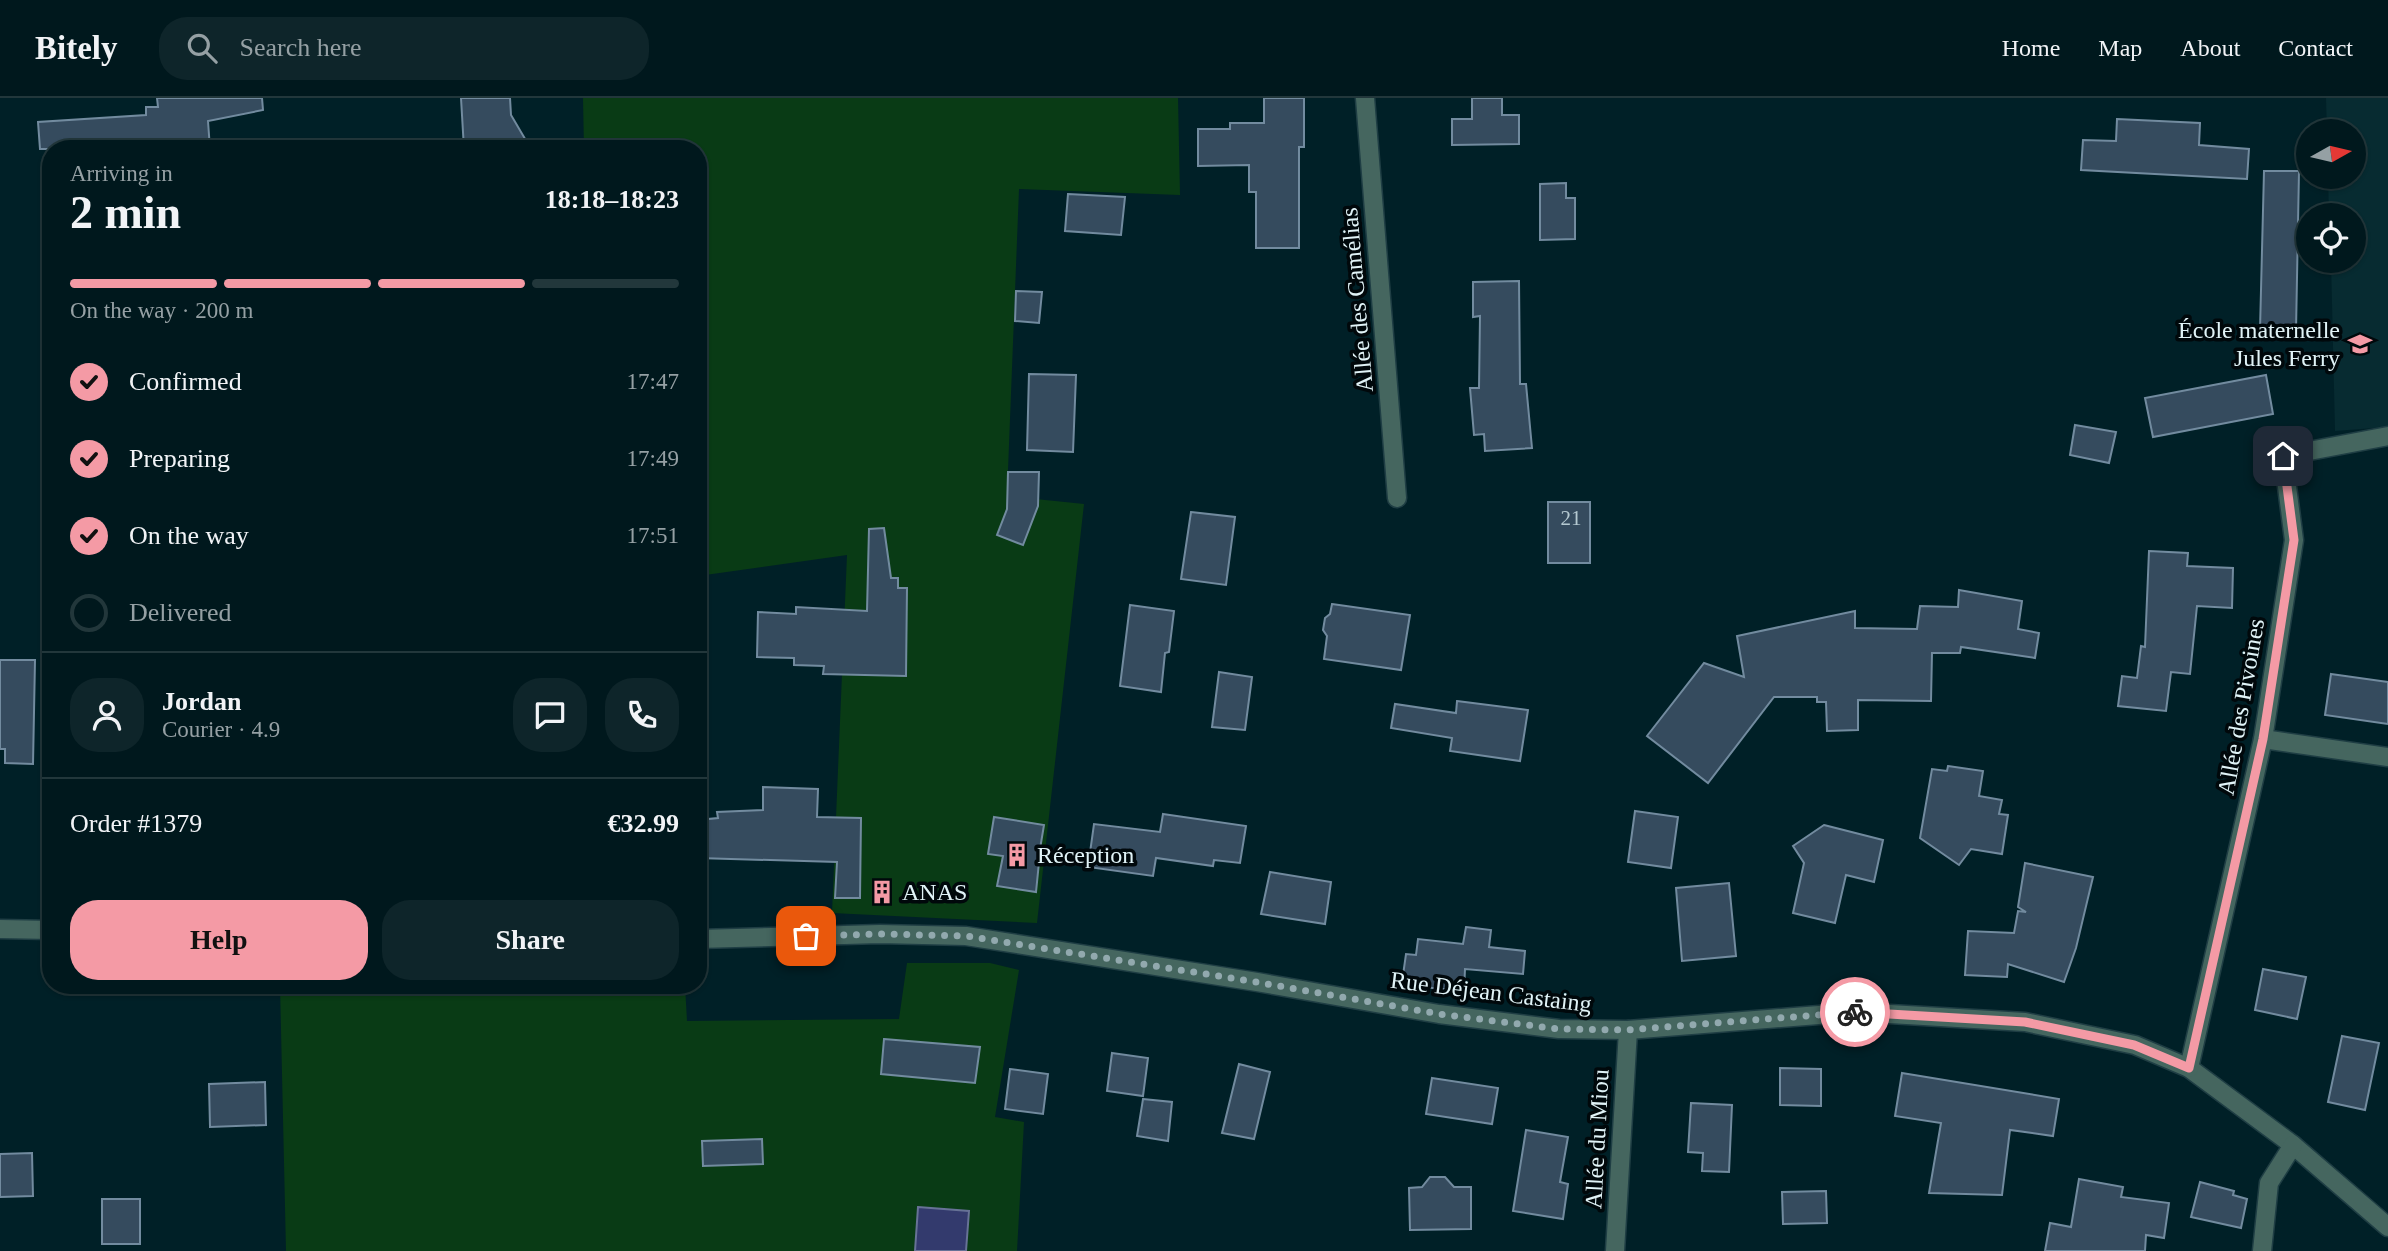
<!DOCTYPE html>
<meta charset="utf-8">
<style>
body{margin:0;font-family:"Times New Roman",serif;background:#0e252a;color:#f1f3f6;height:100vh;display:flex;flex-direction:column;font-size:26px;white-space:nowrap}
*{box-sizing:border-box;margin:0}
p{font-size:23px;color:#95a0a4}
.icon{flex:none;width:38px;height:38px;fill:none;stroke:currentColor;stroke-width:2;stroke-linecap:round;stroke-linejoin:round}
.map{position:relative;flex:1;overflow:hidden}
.panel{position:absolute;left:42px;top:42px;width:665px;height:854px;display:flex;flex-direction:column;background:#00181d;border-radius:28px;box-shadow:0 2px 5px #0004,0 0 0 2px #22373b}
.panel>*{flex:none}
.needle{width:46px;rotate:82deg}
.tools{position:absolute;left:2296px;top:21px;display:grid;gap:14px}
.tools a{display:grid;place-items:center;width:70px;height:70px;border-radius:50%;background:#00181d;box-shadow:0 2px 5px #0004,0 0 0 2px #22373b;font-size:35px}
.pin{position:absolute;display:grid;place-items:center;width:60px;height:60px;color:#fff;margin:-30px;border-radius:14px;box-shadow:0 4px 10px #0006}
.courier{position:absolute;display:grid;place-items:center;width:70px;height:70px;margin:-35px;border:5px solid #f49aa5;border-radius:50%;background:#fff;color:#222;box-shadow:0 2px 9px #0007}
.overview em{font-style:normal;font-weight:700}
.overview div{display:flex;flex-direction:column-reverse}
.overview{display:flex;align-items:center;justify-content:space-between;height:119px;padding:0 28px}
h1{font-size:46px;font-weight:700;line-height:52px}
.bar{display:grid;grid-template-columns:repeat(4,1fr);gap:10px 7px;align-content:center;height:84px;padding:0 28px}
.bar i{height:9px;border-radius:5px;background:#22373b}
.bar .active{background:#f49aa5}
.bar p{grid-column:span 4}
.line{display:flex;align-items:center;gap:18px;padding:0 28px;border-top:2px solid #22373b}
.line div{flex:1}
.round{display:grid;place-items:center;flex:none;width:74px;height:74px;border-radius:28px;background:#0e252a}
ol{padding:0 28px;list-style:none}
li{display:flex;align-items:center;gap:21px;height:77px}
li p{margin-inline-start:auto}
li .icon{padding:7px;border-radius:50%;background:#f49aa5;color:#111;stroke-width:4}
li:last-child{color:#95a0a4}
li i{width:38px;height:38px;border:4px solid #22373b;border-radius:50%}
.action{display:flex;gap:14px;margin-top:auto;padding:14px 28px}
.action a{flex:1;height:80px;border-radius:28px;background:#f49aa5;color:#111;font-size:28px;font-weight:700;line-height:80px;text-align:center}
.action a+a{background:#0e252a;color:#f1f3f6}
header{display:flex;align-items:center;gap:42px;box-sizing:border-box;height:98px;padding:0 35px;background:#00181d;border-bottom:2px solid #22373b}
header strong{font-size:33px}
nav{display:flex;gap:38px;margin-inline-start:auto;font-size:24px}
.search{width:490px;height:63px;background:#0e252a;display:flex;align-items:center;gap:18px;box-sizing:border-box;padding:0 24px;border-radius:28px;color:#95a0a4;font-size:26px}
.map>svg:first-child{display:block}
.built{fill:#072b31}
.green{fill:#093b15}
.water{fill:#333a6d;stroke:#677296;stroke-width:2}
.building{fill:#354b5e;stroke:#728b9f;stroke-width:2}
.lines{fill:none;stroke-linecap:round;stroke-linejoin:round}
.minor-casing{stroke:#1f3e44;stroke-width:21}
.minor{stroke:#45665f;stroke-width:18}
.done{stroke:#92a9ae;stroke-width:7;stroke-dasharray:0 12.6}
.route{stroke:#f49aa5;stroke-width:9}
.labels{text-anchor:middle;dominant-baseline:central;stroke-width:7;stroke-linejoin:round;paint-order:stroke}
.number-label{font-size:21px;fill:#b5c9d1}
.street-label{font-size:24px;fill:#e0f3f7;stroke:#00080b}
.poi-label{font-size:24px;fill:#e0f3f7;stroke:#00080b;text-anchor:start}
</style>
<header>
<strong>Bitely</strong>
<div class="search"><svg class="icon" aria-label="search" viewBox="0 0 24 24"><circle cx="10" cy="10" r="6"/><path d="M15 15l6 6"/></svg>Search here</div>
<nav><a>Home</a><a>Map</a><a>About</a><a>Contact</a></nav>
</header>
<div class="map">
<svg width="2388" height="1153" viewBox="0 0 2388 1153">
<rect width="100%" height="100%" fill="#002027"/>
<path class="built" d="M 2326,0 L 2388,0 L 2388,329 L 2335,333 L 2331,163 L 2354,163 L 2354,117 L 2329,117 L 2328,79 L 2354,79 L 2354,33 L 2327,33 Z"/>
<g class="green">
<path d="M 583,0 L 1178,0 L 1180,97 L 1019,91 L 1007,398 L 1084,406 L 1037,825 L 832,815 L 847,457 L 698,478 L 698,51 L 584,51 Z"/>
<path d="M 907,865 L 990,865 L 1019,872 L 995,1019 L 1024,1024 L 1017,1153 L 286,1153 L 280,887 L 685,887 L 687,923 L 899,921 Z"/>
</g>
<path class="water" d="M 918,1109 L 969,1113 L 966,1153 L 915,1153 Z"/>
<g class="building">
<path d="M 157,0 L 262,0 L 263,12 L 208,23 L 210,51 L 40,51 L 38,24 L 146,17 L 146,9 L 158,9 Z"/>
<path d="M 461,0 L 510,0 L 511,17 L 531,51 L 464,51 Z"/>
<path d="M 1264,0 L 1304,0 L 1304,49 L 1299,49 L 1299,150 L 1256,150 L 1256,94 L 1249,94 L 1249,67 L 1198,68 L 1198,31 L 1230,31 L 1230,25 L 1264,25 Z"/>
<path d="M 1472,0 L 1502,0 L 1502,17 L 1519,17 L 1519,46 L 1452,47 L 1452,21 L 1472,21 Z"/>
<path d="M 2117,21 L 2200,25 L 2199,47 L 2249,51 L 2247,81 L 2081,72 L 2083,42 L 2116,43 Z"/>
<path d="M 2264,73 L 2299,73 L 2296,233 L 2260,232 Z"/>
<path d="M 1566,85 L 1566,100 L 1575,100 L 1575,141 L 1540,142 L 1540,86 Z"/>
<path d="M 1068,96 L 1125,99 L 1121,137 L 1065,133 Z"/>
<path d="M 1519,183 L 1520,286 L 1526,286 L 1532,350 L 1485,353 L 1484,336 L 1474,337 L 1470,290 L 1479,290 L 1480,218 L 1473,219 L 1473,184 Z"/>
<path d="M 1016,193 L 1042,194 L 1039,225 L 1015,223 Z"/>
<path d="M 1029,276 L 1076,277 L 1073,354 L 1027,352 Z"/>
<path d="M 2266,277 L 2273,316 L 2153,339 L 2145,300 Z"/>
<path d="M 2075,327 L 2116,334 L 2109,365 L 2070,357 Z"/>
<path d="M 1008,374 L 1039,374 L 1038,408 L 1023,447 L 997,437 L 1007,411 Z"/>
<rect x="1548" y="404" width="42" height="61"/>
<path d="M 1191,414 L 1235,419 L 1226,487 L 1181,481 Z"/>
<path d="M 884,430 L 891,480 L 898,480 L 898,490 L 907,490 L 906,578 L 823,576 L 824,568 L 794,567 L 794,560 L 757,559 L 758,514 L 796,516 L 796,509 L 867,513 L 869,431 Z"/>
<path d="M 2149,453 L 2188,455 L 2187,468 L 2233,470 L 2232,510 L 2197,508 L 2190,576 L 2171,574 L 2166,613 L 2118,608 L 2122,578 L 2137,580 L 2141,548 L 2145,549 Z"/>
<path d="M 1959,492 L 2022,503 L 2018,531 L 2039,535 L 2035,560 L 1961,549 L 1960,555 L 1932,555 L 1931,603 L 1858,602 L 1858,632 L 1827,633 L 1826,604 L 1817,604 L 1817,599 L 1774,599 L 1708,685 L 1647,638 L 1704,565 L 1744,579 L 1737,538 L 1855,513 L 1855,530 L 1917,531 L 1920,508 L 1958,509 Z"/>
<path d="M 1332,506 L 1410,517 L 1401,572 L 1324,561 L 1327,538 L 1323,532 L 1325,520 L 1330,516 Z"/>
<path d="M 1130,507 L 1174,513 L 1169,554 L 1165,555 L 1161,594 L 1120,588 Z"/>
<path d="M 0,562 L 35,562 L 33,666 L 5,665 L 5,651 L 0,651 Z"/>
<path d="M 1219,574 L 1252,579 L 1245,632 L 1212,629 Z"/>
<path d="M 2331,576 L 2388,584 L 2388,626 L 2325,617 Z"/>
<path d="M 1457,603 L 1528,612 L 1520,663 L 1450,653 L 1452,640 L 1391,630 L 1395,606 L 1456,615 Z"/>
<path d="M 1948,668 L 1983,673 L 1979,698 L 2002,702 L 1999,716 L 2008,717 L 2002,756 L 1971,751 L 1959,767 L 1920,740 L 1932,671 L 1947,673 Z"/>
<path d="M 763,689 L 818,691 L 817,719 L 861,720 L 860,800 L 835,800 L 837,764 L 698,760 L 698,722 L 718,720 L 717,714 L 763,712 Z"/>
<path d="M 1635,713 L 1678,719 L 1671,770 L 1628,764 Z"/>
<path d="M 1163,716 L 1246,728 L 1240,765 L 1214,762 L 1213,768 L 1156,760 L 1153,778 L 1088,769 L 1094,726 L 1160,734 Z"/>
<path d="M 994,719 L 1044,727 L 1038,763 L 1039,764 L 1036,794 L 997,788 L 1003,758 L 988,756 Z"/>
<path d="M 1824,727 L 1883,742 L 1874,784 L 1846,777 L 1835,825 L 1793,815 L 1804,765 L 1793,748 Z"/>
<path d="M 2025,765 L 2093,779 L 2076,850 L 2064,884 L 2008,866 L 2007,879 L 1965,877 L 1968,833 L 2014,835 L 2018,813 L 2026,814 L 2018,809 Z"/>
<path d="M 1270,774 L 1331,784 L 1325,826 L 1261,816 Z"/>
<path d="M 1729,785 L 1736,858 L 1682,863 L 1676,790 Z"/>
<path d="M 1466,829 L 1491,832 L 1489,849 L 1525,853 L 1523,876 L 1465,871 L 1464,893 L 1412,888 L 1412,885 L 1402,884 L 1406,856 L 1416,857 L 1418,841 L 1463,846 Z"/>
<path d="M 2263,871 L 2306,879 L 2297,921 L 2255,912 Z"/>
<path d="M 2342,938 L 2379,945 L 2365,1012 L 2328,1004 Z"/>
<path d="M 884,941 L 980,949 L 975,985 L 881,976 Z"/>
<path d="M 1112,955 L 1148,960 L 1143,998 L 1107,993 Z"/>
<path d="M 1239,966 L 1270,974 L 1254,1041 L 1222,1035 Z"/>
<path d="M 1780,970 L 1821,971 L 1821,1008 L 1780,1007 Z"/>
<path d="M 1010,971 L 1048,976 L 1043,1016 L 1005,1011 Z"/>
<path d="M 1902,975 L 2059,1001 L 2053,1038 L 2010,1032 L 2002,1097 L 1929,1095 L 1941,1025 L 1895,1018 Z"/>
<path d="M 1432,980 L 1498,990 L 1492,1026 L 1426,1016 Z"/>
<path d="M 265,984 L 266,1027 L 210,1029 L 209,986 Z"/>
<path d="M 1143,1001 L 1172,1004 L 1168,1043 L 1137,1038 Z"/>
<path d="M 1691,1005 L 1732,1007 L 1729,1074 L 1702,1073 L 1703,1055 L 1688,1054 Z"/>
<path d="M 1526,1032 L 1568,1039 L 1560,1084 L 1568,1086 L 1563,1121 L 1513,1113 Z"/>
<path d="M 762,1041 L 763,1066 L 703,1068 L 702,1043 Z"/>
<path d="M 32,1055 L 33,1098 L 0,1099 L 0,1056 Z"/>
<path d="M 1430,1079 L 1445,1079 L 1454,1089 L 1471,1089 L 1471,1131 L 1410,1132 L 1409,1090 L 1422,1089 Z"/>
<path d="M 2079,1081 L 2123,1089 L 2121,1099 L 2169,1105 L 2164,1140 L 2146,1137 L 2145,1153 L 2045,1153 L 2050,1125 L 2071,1129 Z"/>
<path d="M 2200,1084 L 2234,1093 L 2233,1097 L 2247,1101 L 2241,1130 L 2191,1119 Z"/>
<path d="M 1826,1093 L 1827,1125 L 1783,1126 L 1782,1094 Z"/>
<rect x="102" y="1101" width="38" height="45"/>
</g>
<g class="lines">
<g class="minor-casing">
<g id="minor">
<path d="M 1365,0 L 1397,400"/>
<path d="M 2263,641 L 2388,659"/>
<path d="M 0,831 L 51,832"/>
<path d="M 698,841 L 880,836 L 966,838 L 1257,884 L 1439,916 L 1559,931 L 1628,932 L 1856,914 L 2025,924 L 2135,947 L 2189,970 L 2293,1047 L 2388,1129"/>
<path d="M 2189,970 L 2263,641 L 2294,442 L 2283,358 L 2388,338"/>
<path d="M 1615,1153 L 1628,932"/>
<path d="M 2262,1153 L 2269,1085 L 2293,1047"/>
</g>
</g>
<use href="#minor" class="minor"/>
</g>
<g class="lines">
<path class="done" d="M 806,838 L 880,836 L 966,838 L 1256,884 L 1439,916 L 1559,931 L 1628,932 L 1855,914"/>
<path class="route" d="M 1855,914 L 2025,924 L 2134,947 L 2189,970 L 2263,641 L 2294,442 L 2283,358"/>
</g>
<defs>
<g id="school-bare" transform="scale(1.89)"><path d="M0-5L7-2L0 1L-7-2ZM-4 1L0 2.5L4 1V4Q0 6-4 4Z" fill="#f49aa5" stroke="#00080b" stroke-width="2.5" paint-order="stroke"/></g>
<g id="building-bare" transform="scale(1.89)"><path d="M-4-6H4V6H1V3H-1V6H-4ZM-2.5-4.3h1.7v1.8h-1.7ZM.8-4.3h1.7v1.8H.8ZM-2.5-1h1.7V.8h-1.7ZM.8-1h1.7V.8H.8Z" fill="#f49aa5" stroke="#00080b" stroke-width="2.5" paint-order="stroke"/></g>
</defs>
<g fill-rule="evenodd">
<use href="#school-bare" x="2360" y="246"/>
<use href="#building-bare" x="1017" y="757"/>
<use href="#building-bare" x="882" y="794"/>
</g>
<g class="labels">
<g class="number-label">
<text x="1571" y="420">21</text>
</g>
<g class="street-label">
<text transform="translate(1357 202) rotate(-95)">Allée des Camélias</text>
<text transform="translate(2241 609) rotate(-80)">Allée des Pivoines</text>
<text transform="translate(1491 894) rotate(7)">Rue Déjean Castaing</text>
<text transform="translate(1597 1041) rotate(-87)">Allée du Miou</text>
</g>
<g class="poi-label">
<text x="2340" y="232" text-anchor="end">École maternelle<tspan x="2340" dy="28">Jules Ferry</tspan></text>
<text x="1037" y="757">Réception</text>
<text x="902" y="794">ANAS</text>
</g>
</g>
</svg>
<div class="tools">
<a><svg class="needle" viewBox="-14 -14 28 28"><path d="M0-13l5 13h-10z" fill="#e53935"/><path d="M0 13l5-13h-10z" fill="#95a0a4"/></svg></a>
<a><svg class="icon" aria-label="locate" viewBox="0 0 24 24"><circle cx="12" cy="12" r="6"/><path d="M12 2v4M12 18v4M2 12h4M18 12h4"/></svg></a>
</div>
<div class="pin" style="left:806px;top:838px;background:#ea580c"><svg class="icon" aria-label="bag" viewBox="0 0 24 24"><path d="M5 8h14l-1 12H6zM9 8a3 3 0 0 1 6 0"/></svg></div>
<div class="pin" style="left:2283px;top:358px;background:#1f2937"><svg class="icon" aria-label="home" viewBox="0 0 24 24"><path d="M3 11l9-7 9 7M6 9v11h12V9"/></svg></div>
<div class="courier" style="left:1855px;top:914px"><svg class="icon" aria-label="bike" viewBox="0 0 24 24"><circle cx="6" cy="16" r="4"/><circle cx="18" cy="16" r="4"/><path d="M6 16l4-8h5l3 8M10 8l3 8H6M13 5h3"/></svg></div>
<section class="panel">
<div class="overview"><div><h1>2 min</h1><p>Arriving in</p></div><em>18:18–18:23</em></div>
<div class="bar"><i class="active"></i><i class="active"></i><i class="active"></i><i></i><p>On the way · 200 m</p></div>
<ol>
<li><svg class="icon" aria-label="check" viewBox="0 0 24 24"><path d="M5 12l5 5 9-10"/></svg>Confirmed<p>17:47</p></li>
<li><svg class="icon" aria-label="check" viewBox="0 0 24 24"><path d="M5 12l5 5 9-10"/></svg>Preparing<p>17:49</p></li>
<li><svg class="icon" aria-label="check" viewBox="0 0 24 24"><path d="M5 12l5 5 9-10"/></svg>On the way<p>17:51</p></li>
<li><i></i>Delivered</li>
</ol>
<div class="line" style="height:126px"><a class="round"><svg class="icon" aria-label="person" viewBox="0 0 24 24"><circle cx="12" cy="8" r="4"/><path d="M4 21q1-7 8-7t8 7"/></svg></a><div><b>Jordan</b><p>Courier · 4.9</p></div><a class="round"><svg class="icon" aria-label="chat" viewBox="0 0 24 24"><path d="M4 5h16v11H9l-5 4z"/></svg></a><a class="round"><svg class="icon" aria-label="phone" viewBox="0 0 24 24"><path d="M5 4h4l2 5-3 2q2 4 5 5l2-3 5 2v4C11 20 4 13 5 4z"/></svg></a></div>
<div class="line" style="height:91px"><div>Order #1379</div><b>€32.99</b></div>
<div class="action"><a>Help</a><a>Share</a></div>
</section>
</div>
